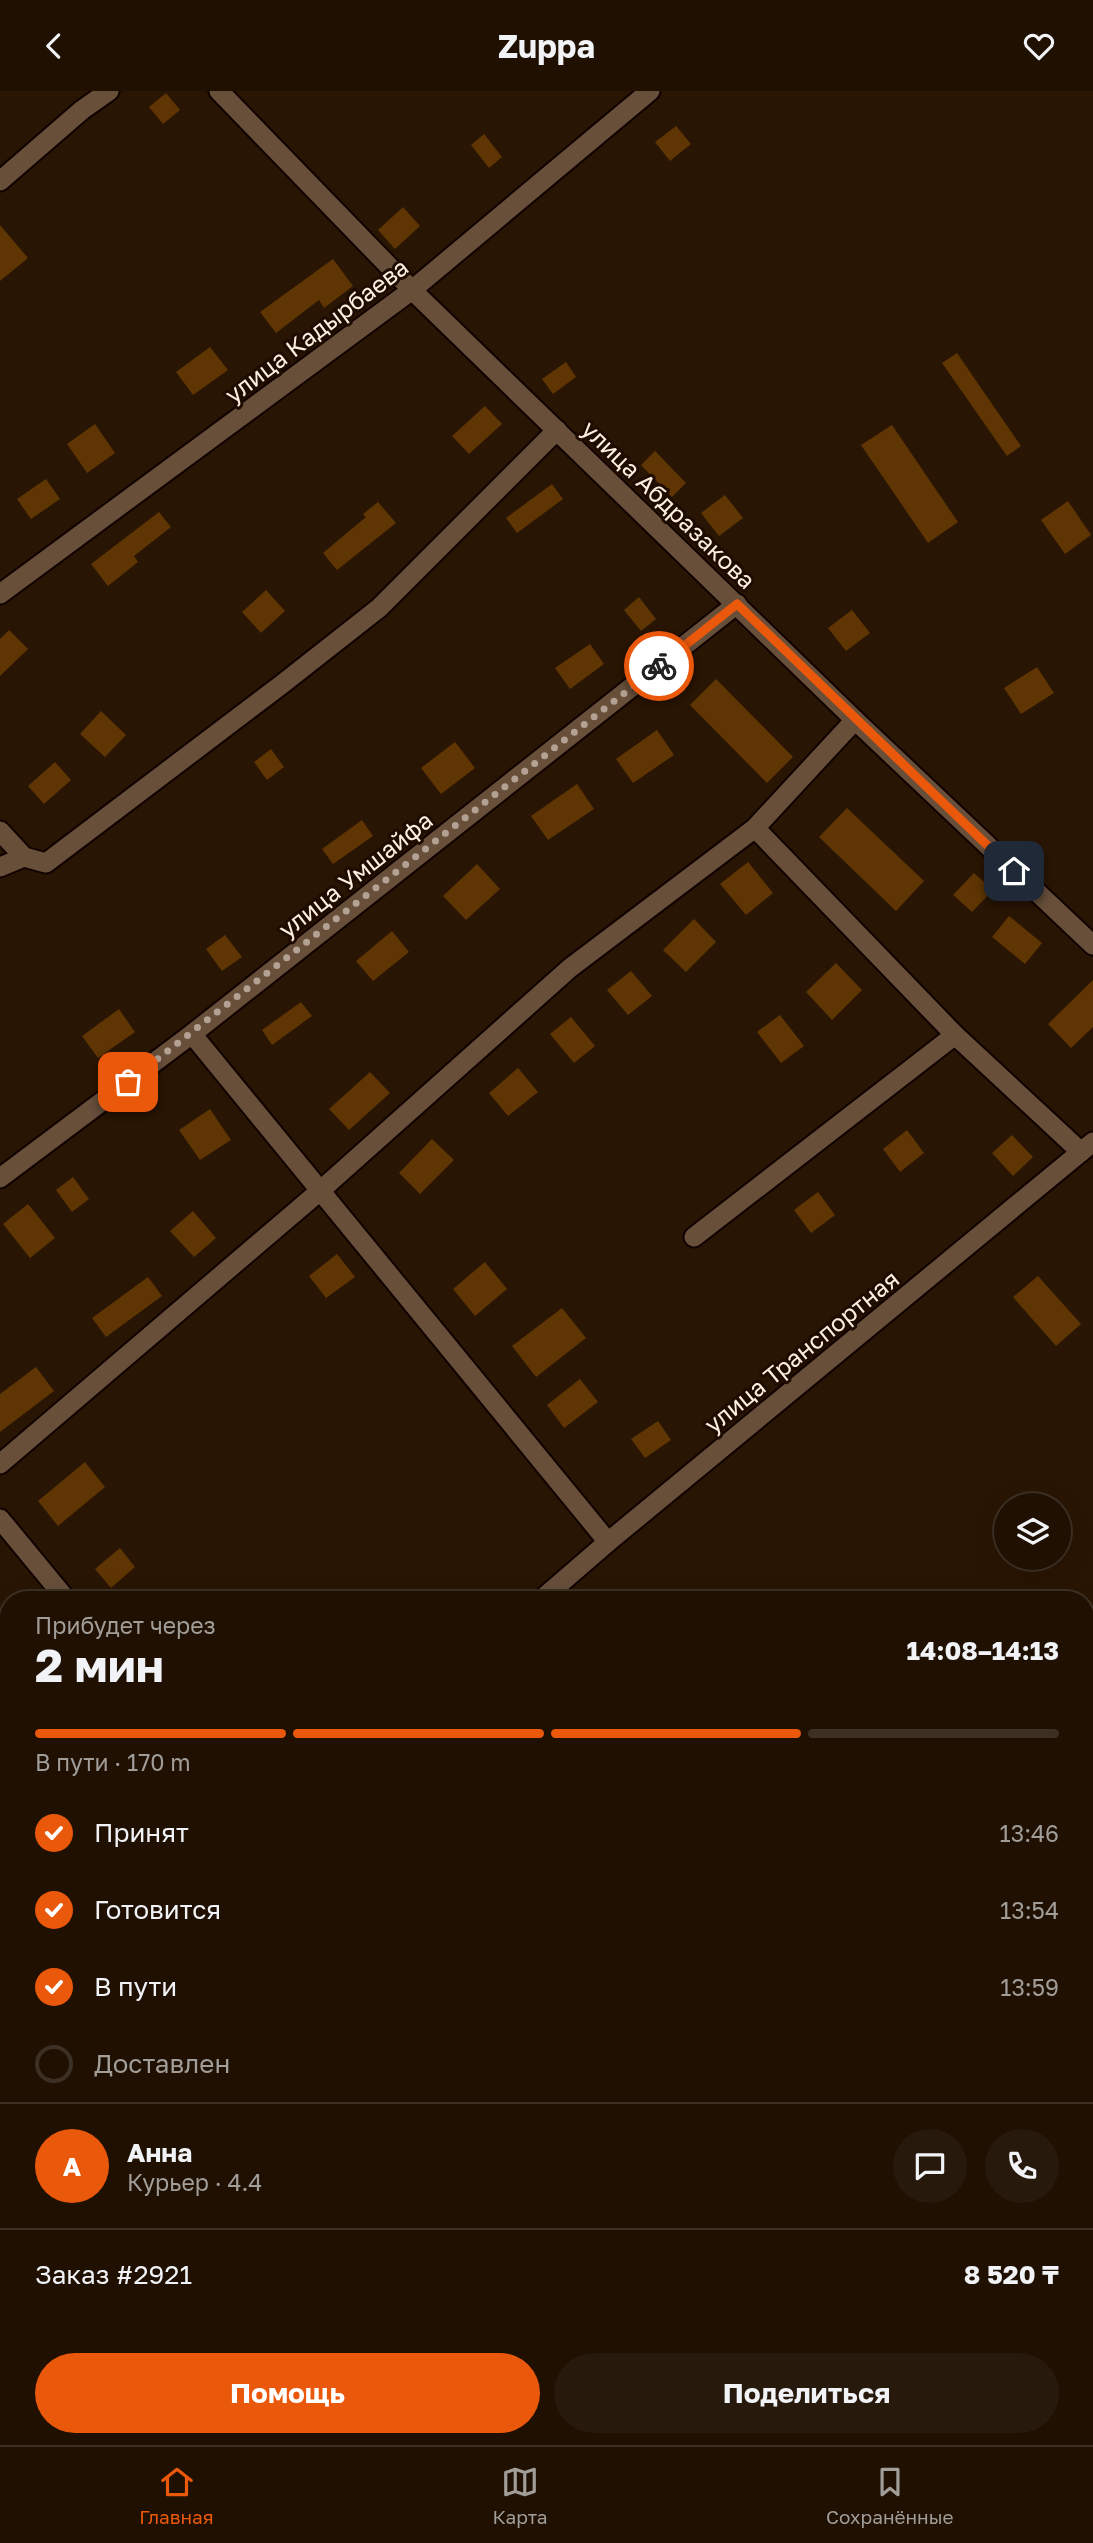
<!DOCTYPE html>
<html lang="ru">
<meta charset="utf-8">
<style>
body{margin:0;font-family:"Golos Text",sans-serif;background:#27190c;color:#f1f3f6;height:100vh;display:flex;flex-direction:column;font-size:26px;white-space:nowrap}
*{box-sizing:border-box;margin:0}
p{font-size:23px;color:#a19d99}
.icon{flex:none;width:38px;height:38px;fill:none;stroke:currentColor;stroke-width:2;stroke-linecap:round;stroke-linejoin:round}
.map{position:relative;flex:1;overflow:hidden}
.side{position:absolute;left:0px;top:1500px;width:1094px;height:856px;display:flex;flex-direction:column;background:#1f1002;border-radius:28px 28px 0 0;box-shadow:0 7px 28px #0002,0 0 0 2px #3c3024}
.side>*{flex:none}
.buttons{position:absolute;left:994px;top:1402px;display:grid;gap:14px}
.buttons a{display:grid;place-items:center;width:77px;height:77px;border-radius:50%;background:#1f1002;box-shadow:0 7px 28px #0002,0 0 0 2px #3c3024;font-size:35px}
.pin{position:absolute;display:grid;place-items:center;width:60px;height:60px;color:#fff;margin:-30px;border-radius:14px;box-shadow:0 4px 10px #0006}
.courier{position:absolute;display:grid;place-items:center;width:70px;height:70px;margin:-35px;border:5px solid #ea580c;border-radius:50%;background:#fff;color:#222;box-shadow:0 2px 9px #0007}
.headline em{font-style:normal;font-weight:700}
.headline div{display:flex;flex-direction:column-reverse}
.headline{display:flex;align-items:center;justify-content:space-between;height:119px;padding:0 35px}
h1{font-size:46px;font-weight:700;line-height:52px}
.bar{display:grid;grid-template-columns:repeat(4,1fr);gap:10px 7px;align-content:center;height:84px;padding:0 35px}
.bar i{height:9px;border-radius:5px;background:#3c3024}
.bar .selected{background:#ea580c}
.bar p{grid-column:span 4}
.line{display:flex;align-items:center;gap:18px;padding:0 35px;border-top:2px solid #3c3024}
.line div{flex:1}
.round{display:grid;place-items:center;flex:none;width:74px;height:74px;border-radius:37px;background:#27190c}
ol{padding:0 35px;list-style:none}
li{display:flex;align-items:center;gap:21px;height:77px}
li p{margin-inline-start:auto}
li .icon{padding:7px;border-radius:50%;background:#ea580c;color:#fff;stroke-width:4}
li:last-child{color:#a19d99}
li i{width:38px;height:38px;border:4px solid #3c3024;border-radius:50%}
.cta{display:flex;gap:14px;margin-top:auto;padding:14px 35px}
.cta a{flex:1;height:80px;border-radius:42px;background:#ea580c;color:#fff;font-size:28px;font-weight:700;line-height:80px;text-align:center}
.cta a+a{background:#27190c;color:#f1f3f6}
header{display:flex;justify-content:space-between;align-items:center;height:91px;padding:0 35px;background:#1f1002;font-size:32px;font-weight:700}
.tabs{display:flex;justify-content:space-around;align-items:center;height:98px;border-top:2px solid #3c3024;background:#1f1002;font-size:19px;color:#a19d99}
.tabs a{display:grid;justify-items:center;gap:4px}
.tabs .selected{color:#ea580c}
.map>svg:first-child{display:block}
.building{fill:#5e3503}
.lines{fill:none;stroke-linecap:round;stroke-linejoin:round}
.street-casing{stroke:#110200;stroke-width:23}
.street{stroke:#674f3a;stroke-width:19}
.done{stroke:#b3a294;stroke-width:7;stroke-dasharray:0 12.6}
.route{stroke:#ea580c;stroke-width:9}
.labels{text-anchor:middle;dominant-baseline:central;stroke-width:6;stroke-linejoin:round;paint-order:stroke}
.street-label{font-size:24px;fill:#fdeee2;stroke:#1f0c00}
</style>
<header><svg class="icon" aria-label="back" viewBox="0 0 24 24"><path d="M15 5l-7 7 7 7"/></svg>Zuppa<svg class="icon" aria-label="heart" viewBox="0 0 24 24"><path d="M12 20l-8-8c-3-5 5-10 8-4 3-6 11-1 8 4z"/></svg></header>
<div class="map">
<svg width="1093" height="2354" viewBox="0 0 1093 2354">
<rect width="100%" height="100%" fill="#291503"/>
<g class="building">
<path d="M 166,2 L 180,19 L 163,33 L 149,16 Z"/>
<path d="M 676,35 L 691,53 L 670,70 L 655,51 Z"/>
<path d="M 484,43 L 502,66 L 489,77 L 471,54 Z"/>
<path d="M 403,116 L 420,135 L 395,158 L 378,139 Z"/>
<path d="M 0,134 L 28,167 L 0,190 Z"/>
<path d="M 333,168 L 353,195 L 324,217 L 319,209 L 276,242 L 260,221 Z"/>
<path d="M 210,256 L 228,279 L 193,304 L 176,281 Z"/>
<path d="M 957,262 L 1021,355 L 1007,365 L 942,272 Z"/>
<path d="M 566,271 L 576,286 L 553,303 L 542,288 Z"/>
<path d="M 485,315 L 502,333 L 469,363 L 452,345 Z"/>
<path d="M 95,333 L 115,362 L 87,382 L 67,353 Z"/>
<path d="M 892,334 L 958,431 L 928,452 L 861,354 Z"/>
<path d="M 655,360 L 686,392 L 672,406 L 641,374 Z"/>
<path d="M 46,388 L 60,408 L 31,428 L 17,408 Z"/>
<path d="M 552,393 L 563,408 L 517,442 L 506,427 Z"/>
<path d="M 725,404 L 743,427 L 719,445 L 701,422 Z"/>
<path d="M 1068,410 L 1091,444 L 1065,463 L 1041,429 Z"/>
<path d="M 378,411 L 396,432 L 337,479 L 323,462 L 366,426 L 363,423 Z"/>
<path d="M 159,421 L 171,436 L 134,465 L 138,471 L 108,495 L 91,473 Z"/>
<path d="M 266,499 L 285,520 L 261,542 L 242,521 Z"/>
<path d="M 639,506 L 656,528 L 641,540 L 624,519 Z"/>
<path d="M 852,519 L 870,542 L 846,560 L 828,537 Z"/>
<path d="M 9,539 L 28,558 L 0,585 L 0,548 Z"/>
<path d="M 590,553 L 604,573 L 570,598 L 555,577 Z"/>
<path d="M 1037,576 L 1054,602 L 1021,623 L 1004,597 Z"/>
<path d="M 716,588 L 793,666 L 767,692 L 690,614 Z"/>
<path d="M 101,620 L 126,644 L 105,666 L 80,643 Z"/>
<path d="M 657,639 L 674,664 L 633,692 L 616,668 Z"/>
<path d="M 455,651 L 475,677 L 441,703 L 421,677 Z"/>
<path d="M 271,658 L 284,676 L 267,689 L 254,671 Z"/>
<path d="M 55,671 L 71,689 L 44,713 L 28,695 Z"/>
<path d="M 577,693 L 594,718 L 548,749 L 531,725 Z"/>
<path d="M 847,717 L 924,790 L 896,820 L 819,746 Z"/>
<path d="M 362,729 L 373,745 L 333,773 L 322,758 Z"/>
<path d="M 748,771 L 773,802 L 746,824 L 720,793 Z"/>
<path d="M 477,773 L 500,798 L 466,829 L 443,805 Z"/>
<path d="M 974,782 L 993,799 L 972,821 L 953,804 Z"/>
<path d="M 1009,825 L 1042,852 L 1025,873 L 992,846 Z"/>
<path d="M 694,828 L 716,851 L 686,881 L 663,859 Z"/>
<path d="M 392,840 L 409,861 L 373,890 L 356,870 Z"/>
<path d="M 225,844 L 242,866 L 222,880 L 206,858 Z"/>
<path d="M 836,872 L 862,899 L 832,929 L 806,901 Z"/>
<path d="M 631,880 L 652,905 L 628,924 L 607,899 Z"/>
<path d="M 1093,889 L 1093,936 L 1071,957 L 1048,933 Z"/>
<path d="M 301,911 L 312,925 L 272,954 L 262,939 Z"/>
<path d="M 119,918 L 135,941 L 98,967 L 82,945 Z"/>
<path d="M 780,924 L 804,955 L 781,972 L 757,941 Z"/>
<path d="M 571,926 L 595,955 L 574,972 L 550,943 Z"/>
<path d="M 518,977 L 538,1001 L 508,1025 L 489,1002 Z"/>
<path d="M 370,981 L 390,1002 L 349,1039 L 329,1018 Z"/>
<path d="M 210,1018 L 231,1049 L 200,1069 L 179,1039 Z"/>
<path d="M 907,1039 L 924,1062 L 900,1081 L 883,1058 Z"/>
<path d="M 1012,1044 L 1033,1066 L 1013,1085 L 992,1062 Z"/>
<path d="M 432,1048 L 454,1069 L 420,1103 L 399,1082 Z"/>
<path d="M 73,1086 L 89,1108 L 72,1121 L 56,1099 Z"/>
<path d="M 818,1101 L 835,1124 L 811,1142 L 794,1119 Z"/>
<path d="M 28,1113 L 55,1147 L 30,1167 L 3,1133 Z"/>
<path d="M 193,1120 L 216,1147 L 194,1166 L 170,1140 Z"/>
<path d="M 337,1163 L 355,1186 L 326,1207 L 309,1185 Z"/>
<path d="M 485,1171 L 507,1198 L 475,1225 L 453,1198 Z"/>
<path d="M 1038,1185 L 1081,1233 L 1056,1255 L 1013,1206 Z"/>
<path d="M 148,1186 L 162,1205 L 106,1246 L 92,1227 Z"/>
<path d="M 562,1217 L 586,1247 L 536,1286 L 512,1255 Z"/>
<path d="M 36,1276 L 54,1300 L 0,1341 L 0,1303 Z"/>
<path d="M 580,1288 L 598,1311 L 564,1337 L 547,1314 Z"/>
<path d="M 658,1330 L 671,1349 L 645,1367 L 631,1348 Z"/>
<path d="M 85,1371 L 105,1396 L 58,1435 L 38,1410 Z"/>
<path d="M 120,1457 L 135,1476 L 111,1497 L 95,1478 Z"/>
</g>
<g class="lines">
<g class="street-casing">
<g id="street">
<path d="M 219,0 L 412,199 L 855,629 L 1093,854"/>
<path d="M 0,90 L 82,19 L 109,0"/>
<path d="M 0,503 L 412,199 L 650,0"/>
<path d="M 755,737 L 955,944 L 1081,1061"/>
<path d="M 0,740 L 24,766 L 46,772 L 281,594 L 379,517 L 557,339"/>
<path d="M 0,776 L 24,766"/>
<path d="M 192,943 L 608,1451"/>
<path d="M 0,1087 L 192,943 L 737,513"/>
<path d="M 694,1146 L 955,944"/>
<path d="M 0,1373 L 321,1099 L 570,877 L 755,737 L 855,629"/>
<path d="M 0,1428 L 66,1508"/>
<path d="M 542,1508 L 608,1451 L 1093,1051"/>
<path d="M 0,1923 L 9,1917"/>
<path d="M 1085,2150 L 1093,2146"/>
<path d="M 674,2354 L 688,2347"/>
</g>
</g>
<use href="#street" class="street"/>
</g>
<g class="lines">
<path class="done" d="M 128,991 L 659,575"/>
<path class="route" d="M 659,575 L 737,513 L 1014,780"/>
</g>
<g class="labels">
<g class="street-label">
<text transform="translate(316 239) rotate(-37)">улица Кадырбаева</text>
<text transform="translate(669 413) rotate(44)">улица Абдразакова</text>
<text transform="translate(355 783) rotate(-38)">улица Умшайфа</text>
<text transform="translate(801 1260) rotate(-39)">улица Транспортная</text>
</g>
</g>
</svg>
<div class="buttons">
<a><svg class="icon" aria-label="layers" viewBox="0 0 24 24"><path d="M12 4l9 5-9 5-9-5zM3 14l9 5 9-5"/></svg></a>
</div>
<div class="pin" style="left:128px;top:991px;background:#ea580c"><svg class="icon" aria-label="bag" viewBox="0 0 24 24"><path d="M5 8h14l-1 12H6zM9 8a3 3 0 0 1 6 0"/></svg></div>
<div class="pin" style="left:1014px;top:780px;background:#1f2937"><svg class="icon" aria-label="home" viewBox="0 0 24 24"><path d="M3 11l9-7 9 7M6 9v11h12V9"/></svg></div>
<div class="courier" style="left:659px;top:575px"><svg class="icon" aria-label="bike" viewBox="0 0 24 24"><circle cx="6" cy="16" r="4"/><circle cx="18" cy="16" r="4"/><path d="M6 16l4-8h5l3 8M10 8l3 8H6M13 5h3"/></svg></div>
<section class="side">
<div class="headline"><div><h1>2 мин</h1><p>Прибудет через</p></div><em>14:08–14:13</em></div>
<div class="bar"><i class="selected"></i><i class="selected"></i><i class="selected"></i><i></i><p>В пути · 170 m</p></div>
<ol>
<li><svg class="icon" aria-label="check" viewBox="0 0 24 24"><path d="M5 12l5 5 9-10"/></svg>Принят<p>13:46</p></li>
<li><svg class="icon" aria-label="check" viewBox="0 0 24 24"><path d="M5 12l5 5 9-10"/></svg>Готовится<p>13:54</p></li>
<li><svg class="icon" aria-label="check" viewBox="0 0 24 24"><path d="M5 12l5 5 9-10"/></svg>В пути<p>13:59</p></li>
<li><i></i>Доставлен</li>
</ol>
<div class="line" style="height:126px"><b class="round" style="background:#ea580c;color:#fff">А</b><div><b>Анна</b><p>Курьер · 4.4</p></div><a class="round"><svg class="icon" aria-label="chat" viewBox="0 0 24 24"><path d="M4 5h16v11H9l-5 4z"/></svg></a><a class="round"><svg class="icon" aria-label="phone" viewBox="0 0 24 24"><path d="M5 4h4l2 5-3 2q2 4 5 5l2-3 5 2v4C11 20 4 13 5 4z"/></svg></a></div>
<div class="line" style="height:91px"><div>Заказ #2921</div><b>8 520 ₸</b></div>
<div class="cta"><a>Помощь</a><a>Поделиться</a></div>
</section>
</div>
<nav class="tabs">
<a class="selected"><svg class="icon" aria-label="home" viewBox="0 0 24 24"><path d="M3 11l9-7 9 7M6 9v11h12V9"/></svg>Главная</a>
<a><svg class="icon" aria-label="map" viewBox="0 0 24 24"><path d="M3 6l6-2 6 2 6-2v14l-6 2-6-2-6 2zM9 4v14M15 6v14"/></svg>Карта</a>
<a><svg class="icon" aria-label="saved" viewBox="0 0 24 24"><path d="M7 4h10v16l-5-4-5 4z"/></svg>Сохранённые</a>
</nav>
